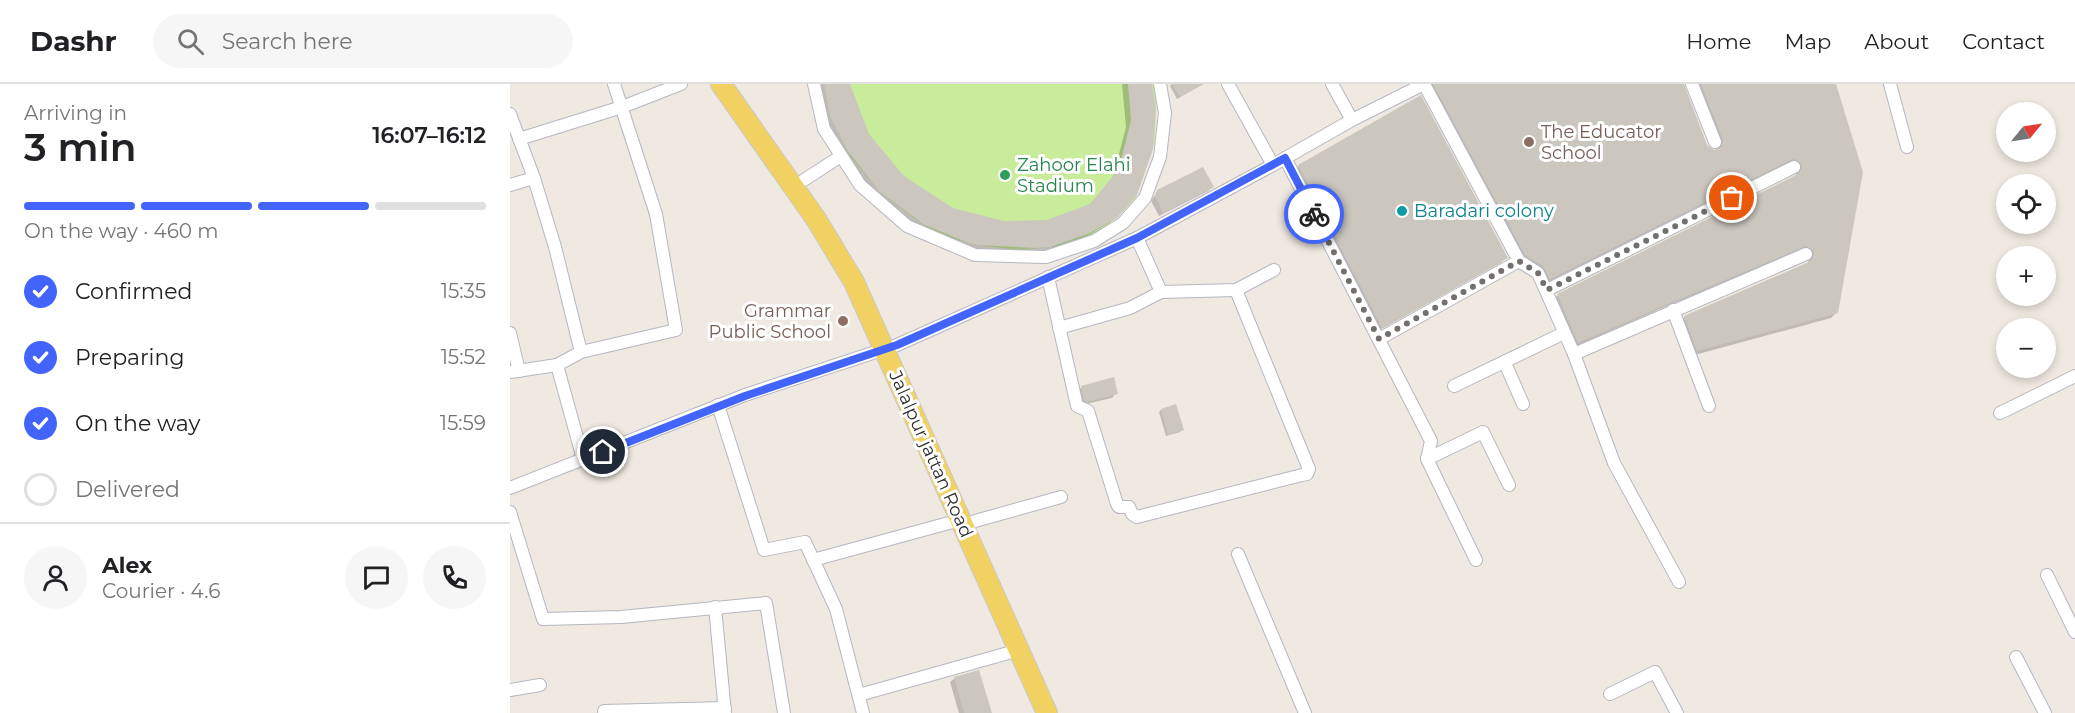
<!DOCTYPE html>
<meta charset="utf-8">
<style>
body{margin:0;font-family:Montserrat,sans-serif;background:#f6f6f6;color:#202124;height:100vh;display:flex;flex-direction:column;font-size:22px;white-space:nowrap}
*{box-sizing:border-box;margin:0}
p{font-size:20px;color:#757577}
.icon{flex:none;width:33px;height:33px;fill:none;stroke:currentColor;stroke-width:2;stroke-linecap:round;stroke-linejoin:round}
.map{position:relative;flex:1;overflow:hidden}
.sheet{display:flex;flex-direction:column;background:#fff;width:510px}
.sheet>*{flex:none}
.needle{width:39px;rotate:60deg}
.buttons{position:absolute;left:1486px;top:18px;display:grid;gap:12px}
.buttons a{display:grid;place-items:center;width:60px;height:60px;border-radius:50%;background:#fff;box-shadow:0 3px 9px #0003;font-size:30px}
.pin{position:absolute;display:grid;place-items:center;width:51px;height:51px;color:#fff;margin:-26px;border:3px solid #fff;border-radius:50%;box-shadow:0 2px 6px #0007}
.courier{position:absolute;display:grid;place-items:center;width:60px;height:60px;margin:-30px;border:4px solid #4264fb;border-radius:50%;background:#fff;color:#222;box-shadow:0 2px 8px #0007}
.summary em{font-style:normal;font-weight:600}
.summary div{display:flex;flex-direction:column-reverse}
.summary{display:flex;align-items:center;justify-content:space-between;height:102px;padding:0 24px}
h1{font-size:39px;font-weight:600;line-height:45px}
.bar{display:grid;grid-template-columns:repeat(4,1fr);gap:9px 6px;align-content:center;height:72px;padding:0 24px}
.bar i{height:8px;border-radius:4px;background:#e0e0e0}
.bar .active{background:#4264fb}
.bar p{grid-column:span 4}
.line{display:flex;align-items:center;gap:15px;padding:0 24px;border-top:2px solid #e0e0e0}
.line div{flex:1}
.round{display:grid;place-items:center;flex:none;width:63px;height:63px;border-radius:32px;background:#f6f6f6}
ol{padding:0 24px;list-style:none}
li{display:flex;align-items:center;gap:18px;height:66px}
li p{margin-inline-start:auto}
li .icon{padding:6px;border-radius:50%;background:#4264fb;color:#fff;stroke-width:4}
li:last-child{color:#757577}
li i{width:33px;height:33px;border:3px solid #e0e0e0;border-radius:50%}
header{display:flex;align-items:center;gap:36px;box-sizing:border-box;height:84px;padding:0 30px;background:#fff;border-bottom:2px solid #e0e0e0}
header strong{font-size:28px}
nav{display:flex;gap:33px;margin-inline-start:auto;font-size:21px}
.search{width:420px;height:54px;background:#f6f6f6;display:flex;align-items:center;gap:15px;box-sizing:border-box;padding:0 21px;border-radius:33px;color:#757577;font-size:22px}
main{display:flex;flex:1;min-height:0}
.map>svg:first-child{display:block}
.pitch{fill:#c9ec9a}
.shadow{fill:#0003}
.building{fill:#cbc7bf}
.lines{fill:none;stroke-linecap:round;stroke-linejoin:round}
.minor-casing{stroke:#b4b7c1;stroke-width:14}
.primary-casing{stroke:#c9c9c9;stroke-width:22}
.minor{stroke:#fff;stroke-width:12}
.primary{stroke:#f2d163;stroke-width:20}
.done{stroke:#726f6d;stroke-width:6;stroke-dasharray:0 10.8}
.route{stroke:#4264fb;stroke-width:8}
.education-dot{fill:#8d6e63;stroke:#fff;stroke-width:2}
.leisure-dot{fill:#2e9e5b;stroke:#fff;stroke-width:2}
.culture-dot{fill:#0f9aa8;stroke:#fff;stroke-width:2}
.labels{text-anchor:middle;dominant-baseline:central;stroke-width:6;stroke-linejoin:round;paint-order:stroke}
.education-label{font-size:18px;fill:#785e54;stroke:#fff;text-anchor:start}
.leisure-label{font-size:18px;fill:#27864d;stroke:#fff;text-anchor:start}
.culture-label{font-size:18px;fill:#0d838f;stroke:#fff;text-anchor:start}
.street-label{font-size:18px;fill:#2e2e2e;stroke:#fff}
</style>
<header>
<strong>Dashr</strong>
<div class="search"><svg class="icon" aria-label="search" viewBox="0 0 24 24"><circle cx="10" cy="10" r="6"/><path d="M15 15l6 6"/></svg>Search here</div>
<nav><a>Home</a><a>Map</a><a>About</a><a>Contact</a></nav>
</header>
<main>
<section class="sheet">
<div class="summary"><div><h1>3 min</h1><p>Arriving in</p></div><em>16:07–16:12</em></div>
<div class="bar"><i class="active"></i><i class="active"></i><i class="active"></i><i></i><p>On the way · 460 m</p></div>
<ol>
<li><svg class="icon" aria-label="check" viewBox="0 0 24 24"><path d="M5 12l5 5 9-10"/></svg>Confirmed<p>15:35</p></li>
<li><svg class="icon" aria-label="check" viewBox="0 0 24 24"><path d="M5 12l5 5 9-10"/></svg>Preparing<p>15:52</p></li>
<li><svg class="icon" aria-label="check" viewBox="0 0 24 24"><path d="M5 12l5 5 9-10"/></svg>On the way<p>15:59</p></li>
<li><i></i>Delivered</li>
</ol>
<div class="line" style="height:108px"><a class="round"><svg class="icon" aria-label="person" viewBox="0 0 24 24"><circle cx="12" cy="8" r="4"/><path d="M4 21q1-7 8-7t8 7"/></svg></a><div><b>Alex</b><p>Courier · 4.6</p></div><a class="round"><svg class="icon" aria-label="chat" viewBox="0 0 24 24"><path d="M4 5h16v11H9l-5 4z"/></svg></a><a class="round"><svg class="icon" aria-label="phone" viewBox="0 0 24 24"><path d="M5 4h4l2 5-3 2q2 4 5 5l2-3 5 2v4C11 20 4 13 5 4z"/></svg></a></div>
</section>
<div class="map">
<svg width="1565" height="629" viewBox="0 0 1565 629">
<rect width="100%" height="100%" fill="#efe9e1"/>
<path class="pitch" d="M 314,0 L 647,0 L 645,58 L 625,116 L 596,144 L 559,161 L 508,166 L 468,161 L 436,153 L 409,138 L 371,109 L 341,73 L 320,31 Z"/>
<g class="shadow">
<path d="M 308,0 L 339,0 L 357,51 L 393,93 L 443,126 L 494,138 L 538,137 L 579,122 L 603,93 L 616,43 L 612,0 L 641,0 L 607,132 L 600,138 L 573,155 L 533,168 L 478,169 L 450,164 L 407,145 L 369,117 L 332,73 L 315,38 Z"/>
<path d="M 662,0 L 693,0 L 667,15 L 660,2 Z"/>
<path d="M 918,0 L 1173,0 L 1196,62 L 1200,66 L 1207,67 L 1208,61 L 1182,0 L 1325,0 L 1327,228 L 1321,234 L 1181,272 L 1169,239 L 1175,233 L 1298,180 L 1299,173 L 1290,167 L 1152,224 L 1062,264 L 1042,217 L 1047,212 L 1286,93 L 1286,85 L 1279,80 L 1273,81 L 1034,200 L 1010,177 Z"/>
<path d="M 789,82 L 996,173 L 990,179 L 866,248 L 783,88 Z"/>
<path d="M 702,103 L 698,107 L 649,132 L 641,117 L 648,107 Z"/>
<path d="M 572,303 L 606,309 L 602,314 L 572,321 L 567,307 Z"/>
<path d="M 651,326 L 672,346 L 670,348 L 656,352 L 649,328 Z"/>
<path d="M 445,594 L 478,629 L 449,629 L 440,598 Z"/>
</g>
<g class="building">
<path d="M 314,0 L 340,0 L 359,50 L 394,92 L 443,124 L 494,137 L 537,136 L 580,120 L 609,85 L 621,36 L 618,0 L 642,0 L 646,26 L 643,65 L 627,111 L 608,133 L 580,149 L 540,163 L 525,164 L 468,161 L 456,158 L 413,140 L 369,107 L 338,67 L 320,32 Z"/>
<path d="M 662,0 L 694,0 L 670,13 Z"/>
<path d="M 923,0 L 1174,0 L 1197,61 L 1204,66 L 1212,63 L 1213,56 L 1191,0 L 1326,0 L 1353,88 L 1328,229 L 1187,267 L 1174,232 L 1299,178 L 1303,174 L 1304,167 L 1296,162 L 1160,219 L 1068,259 L 1047,210 L 1288,90 L 1292,84 L 1291,79 L 1285,75 L 1280,76 L 1040,195 L 1033,182 L 1015,171 Z"/>
<path d="M 911,11 L 998,174 L 872,244 L 788,81 Z"/>
<path d="M 693,83 L 704,103 L 653,129 L 645,112 L 647,106 Z"/>
<path d="M 604,293 L 608,310 L 577,318 L 574,316 L 571,302 Z"/>
<path d="M 666,320 L 674,346 L 658,351 L 651,325 Z"/>
<path d="M 469,586 L 482,629 L 454,629 L 444,593 Z"/>
</g>
<g class="lines">
<g class="minor-casing">
<g id="minor">
<path d="M 304,0 L 314,45 L 350,101 L 397,142 L 465,171 L 536,173 L 584,157 L 613,139 L 635,114 L 650,73 L 655,29 L 650,0"/>
<path d="M 718,0 L 763,81"/>
<path d="M 822,0 L 842,36"/>
<path d="M 914,0 L 1009,177 L 1028,189 L 1064,270 L 1104,379 L 1169,498"/>
<path d="M 1182,0 L 1205,58"/>
<path d="M 1380,0 L 1397,63"/>
<path d="M 0,30 L 24,94 L 45,163 L 71,268"/>
<path d="M 9,55 L 112,23 L 171,0"/>
<path d="M 775,74 L 921,357 L 917,375 L 966,476"/>
<path d="M 294,96 L 331,72"/>
<path d="M 0,101 L 24,94"/>
<path d="M 627,154 L 651,208 L 726,206 L 764,186"/>
<path d="M 538,193 L 567,322 L 578,327 L 607,420 L 609,423 L 619,423 L 622,430 L 627,433 L 792,391 L 797,390 L 799,385 L 726,206"/>
<path d="M 1037,206 L 1284,83"/>
<path d="M 1163,226 L 1199,322"/>
<path d="M 549,244 L 620,224 L 651,208"/>
<path d="M 0,249 L 9,287"/>
<path d="M 869,255 L 1009,177"/>
<path d="M 1064,270 L 1296,170"/>
<path d="M 995,279 L 1013,320"/>
<path d="M 47,281 L 73,375"/>
<path d="M 0,288 L 47,281 L 71,268 L 166,246 L 146,130 L 104,0"/>
<path d="M 944,302 L 1054,249"/>
<path d="M 208,321 L 254,466 L 295,458 L 326,525 L 353,629"/>
<path d="M 1490,329 L 1565,292"/>
<path d="M 917,375 L 973,348 L 999,401"/>
<path d="M 0,404 L 235,311 L 387,261 L 627,154 L 763,81 L 842,36 L 914,0"/>
<path d="M 0,428 L 33,535 L 111,533 L 256,519 L 274,629"/>
<path d="M 465,437 L 551,413"/>
<path d="M 728,470 L 795,629"/>
<path d="M 303,476 L 450,436"/>
<path d="M 1537,491 L 1565,548"/>
<path d="M 205,523 L 215,629"/>
<path d="M 1506,573 L 1535,629"/>
<path d="M 0,606 L 30,601"/>
<path d="M 1100,610 L 1145,588 L 1167,629"/>
<path d="M 349,611 L 509,566"/>
<path d="M 94,627 L 215,624"/>
</g>
</g>
<g class="primary-casing">
<path id="primary" d="M 211,0 L 306,135 L 344,198 L 537,629"/>
</g>
<use href="#minor" class="minor"/>
<use href="#primary" class="primary"/>
</g>
<g class="lines">
<path class="done" d="M 804,130 L 869,255 L 1009,177 L 1028,189 L 1037,206 L 1222,114"/>
<path class="route" d="M 93,368 L 235,312 L 387,261 L 627,154 L 775,74 L 804,130"/>
</g>
<g class="education-dot">
<circle cx="1019" cy="58" r="6"/>
<circle cx="333" cy="237" r="6"/>
</g>
<circle class="leisure-dot" cx="495" cy="91" r="6"/>
<circle class="culture-dot" cx="892" cy="127" r="6"/>
<g class="labels">
<g class="education-label">
<text x="1031" y="48">The Educator<tspan x="1031" dy="21">School</tspan></text>
<text x="321" y="227" text-anchor="end">Grammar<tspan x="321" dy="21">Public School</tspan></text>
</g>
<g class="leisure-label">
<text x="507" y="81">Zahoor Elahi<tspan x="507" dy="21">Stadium</tspan></text>
</g>
<g class="culture-label">
<text x="904" y="127">Baradari colony</text>
</g>
<g class="street-label">
<text transform="translate(421 370) rotate(66)">Jalalpur jattan Road</text>
</g>
</g>
</svg>
<div class="buttons">
<a><svg class="needle" viewBox="-14 -14 28 28"><path d="M0-13l5 13h-10z" fill="#e53935"/><path d="M0 13l5-13h-10z" fill="#757577"/></svg></a>
<a><svg class="icon" aria-label="locate" viewBox="0 0 24 24"><circle cx="12" cy="12" r="6"/><path d="M12 2v4M12 18v4M2 12h4M18 12h4"/></svg></a>
<a>+</a>
<a>−</a>
</div>
<div class="pin" style="left:1222px;top:114px;background:#ea580c"><svg class="icon" aria-label="bag" viewBox="0 0 24 24"><path d="M5 8h14l-1 12H6zM9 8a3 3 0 0 1 6 0"/></svg></div>
<div class="pin" style="left:93px;top:368px;background:#1f2937"><svg class="icon" aria-label="home" viewBox="0 0 24 24"><path d="M3 11l9-7 9 7M6 9v11h12V9"/></svg></div>
<div class="courier" style="left:804px;top:130px"><svg class="icon" aria-label="bike" viewBox="0 0 24 24"><circle cx="6" cy="16" r="4"/><circle cx="18" cy="16" r="4"/><path d="M6 16l4-8h5l3 8M10 8l3 8H6M13 5h3"/></svg></div>
</div>
</main>
